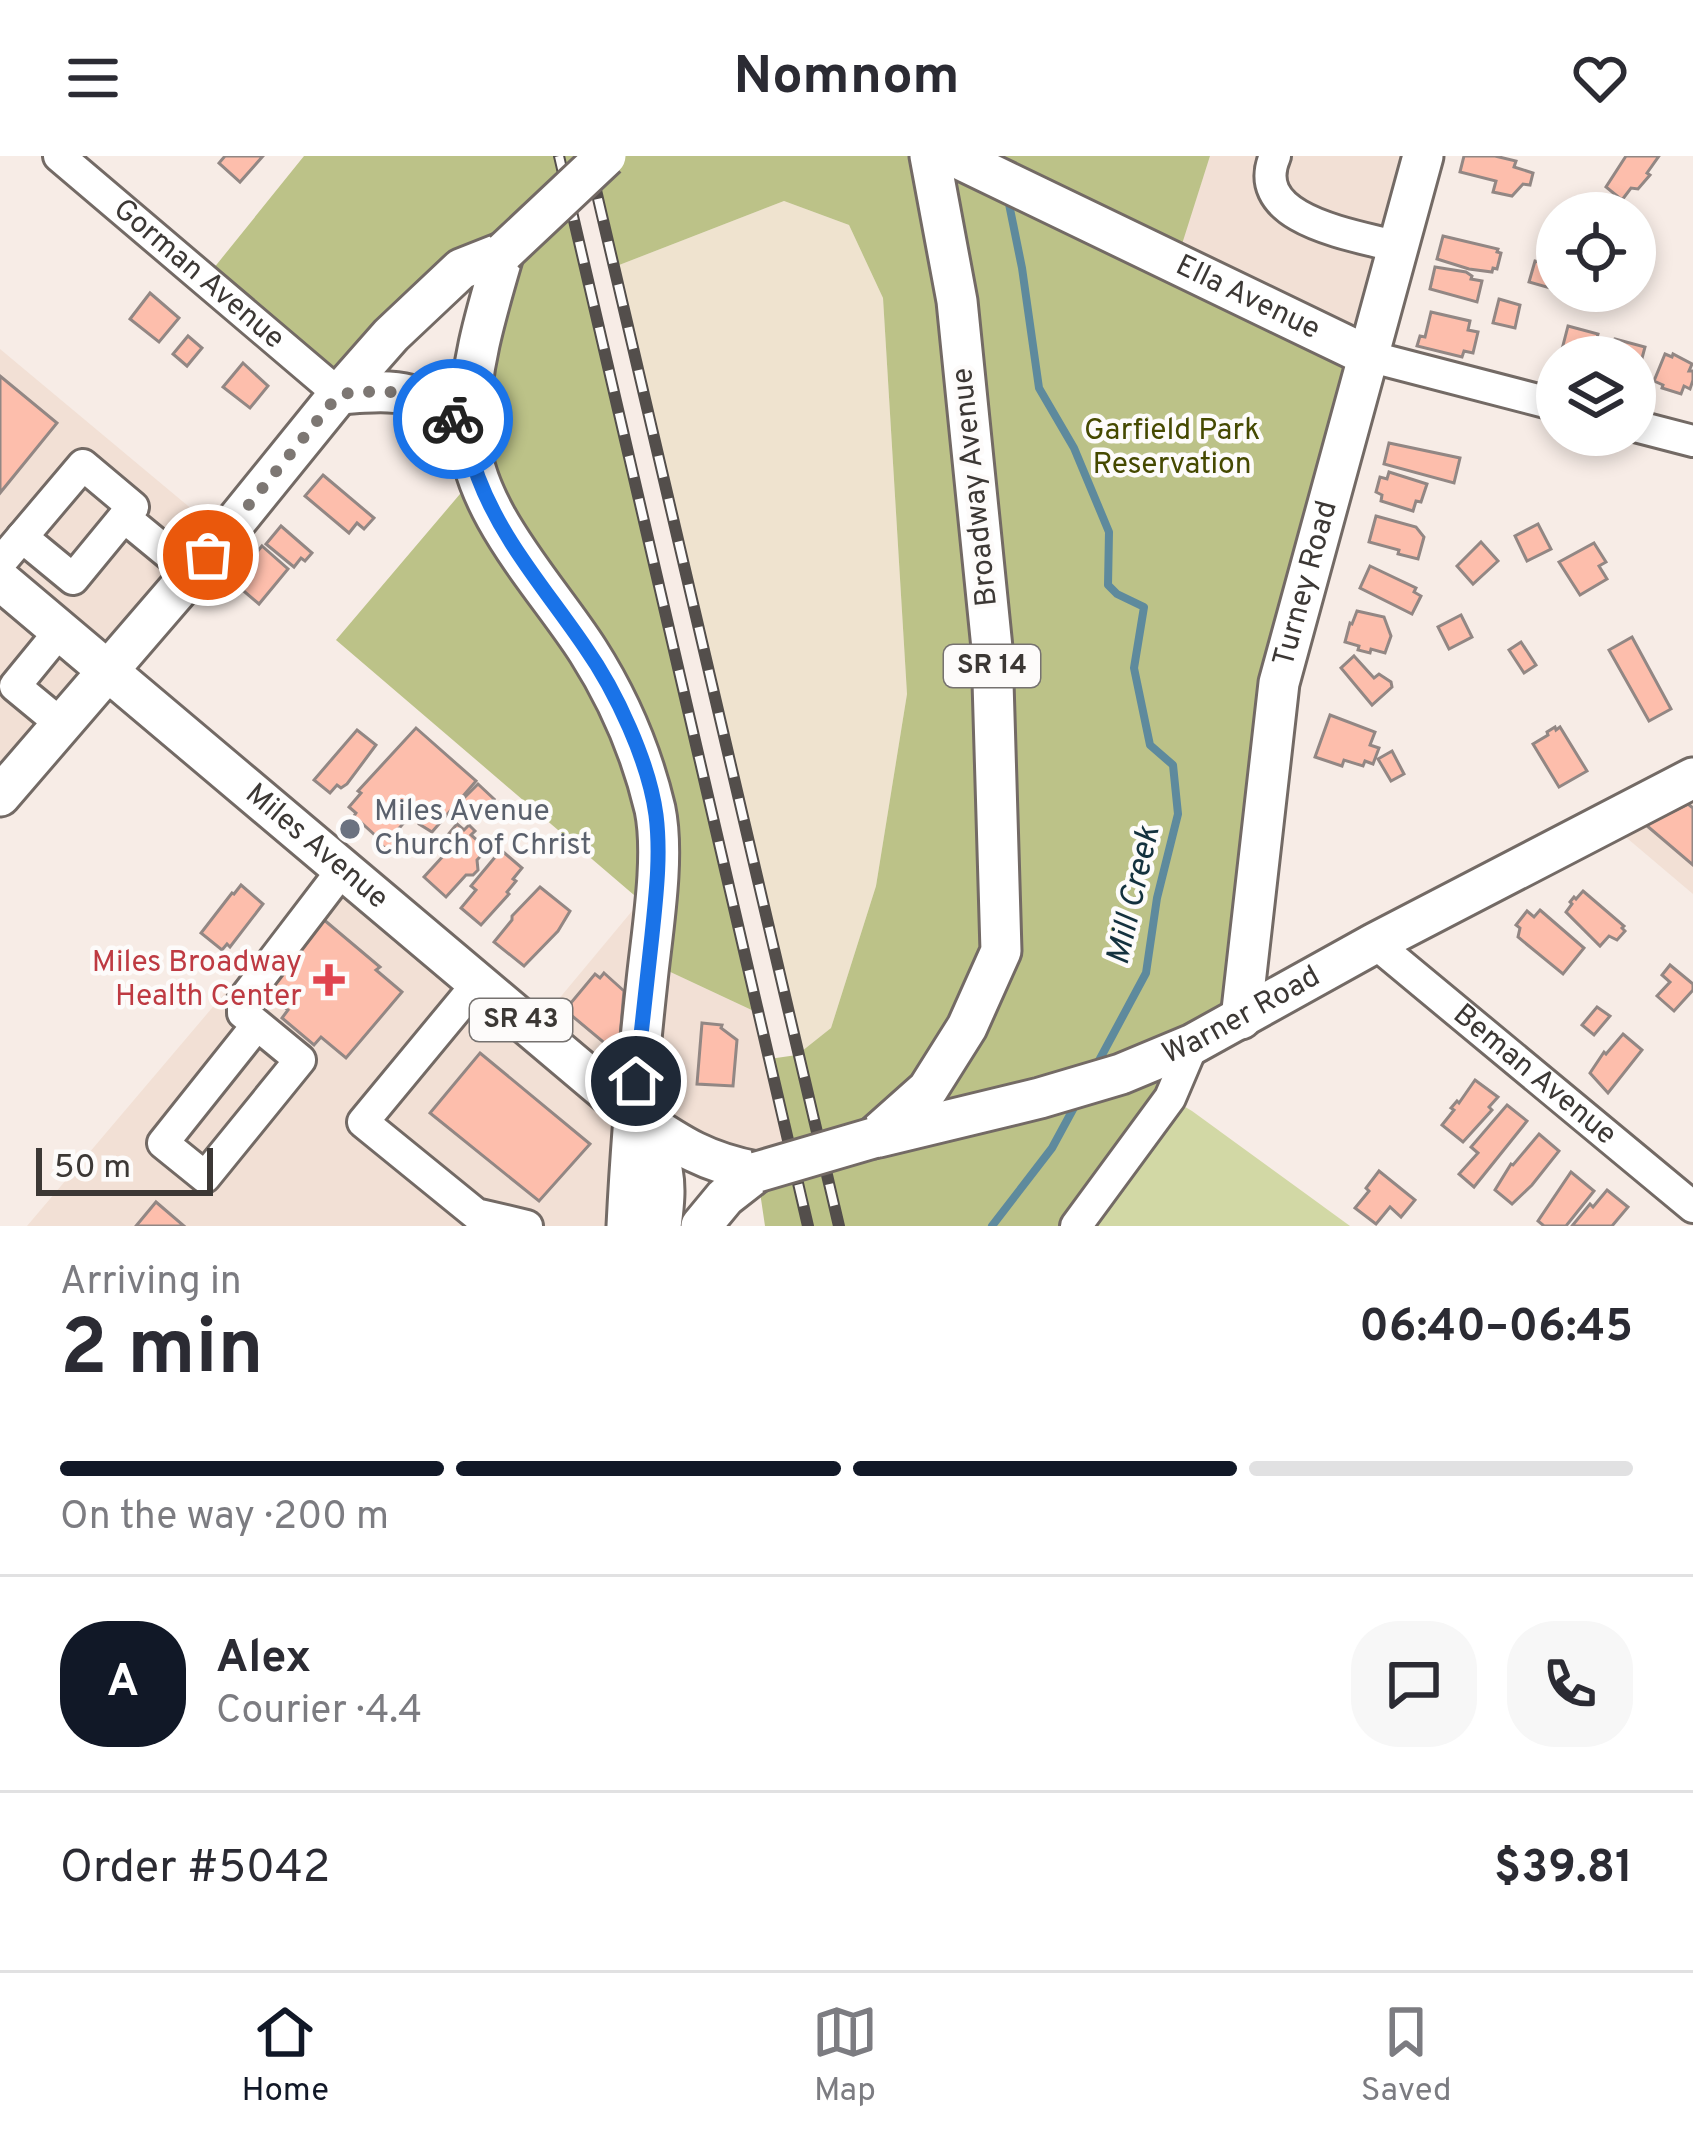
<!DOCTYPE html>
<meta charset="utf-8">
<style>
body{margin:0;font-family:Overpass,sans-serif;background:#f7f7f7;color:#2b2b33;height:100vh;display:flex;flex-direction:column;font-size:45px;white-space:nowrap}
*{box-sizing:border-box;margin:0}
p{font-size:39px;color:#7c7c81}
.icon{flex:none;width:66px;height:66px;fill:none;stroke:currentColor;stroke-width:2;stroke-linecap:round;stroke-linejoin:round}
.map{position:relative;height:1070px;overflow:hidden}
.details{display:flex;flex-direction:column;background:#fff;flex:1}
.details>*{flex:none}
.tools{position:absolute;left:1536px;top:36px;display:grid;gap:24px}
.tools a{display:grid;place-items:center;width:120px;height:120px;border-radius:50%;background:#fff;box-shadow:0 6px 18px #0003;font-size:60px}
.scale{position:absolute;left:36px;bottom:30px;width:177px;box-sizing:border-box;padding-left:12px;border:6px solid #3c3835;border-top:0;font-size:33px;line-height:42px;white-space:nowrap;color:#3c3835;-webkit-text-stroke:9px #fdfbfa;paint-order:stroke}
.pin{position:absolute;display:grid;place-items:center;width:102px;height:102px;color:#fff;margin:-51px;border:6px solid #fff;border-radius:50%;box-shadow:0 3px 12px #0007}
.courier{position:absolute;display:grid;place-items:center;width:120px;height:120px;margin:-60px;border:9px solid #1a73e8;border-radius:50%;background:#fff;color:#222;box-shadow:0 3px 15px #0007}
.headline em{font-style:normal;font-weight:700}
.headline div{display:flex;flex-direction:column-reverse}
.headline{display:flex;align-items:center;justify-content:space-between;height:204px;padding:0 60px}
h1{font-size:78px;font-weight:700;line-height:90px}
.bar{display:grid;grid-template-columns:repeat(4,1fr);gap:18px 12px;align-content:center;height:144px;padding:0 60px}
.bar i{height:15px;border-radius:9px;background:#e1e1e2}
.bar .on{background:#111827}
.bar p{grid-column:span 4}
.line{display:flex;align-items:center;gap:30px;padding:0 60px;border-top:3px solid #e1e1e2}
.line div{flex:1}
.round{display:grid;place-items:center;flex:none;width:126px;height:126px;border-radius:48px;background:#f7f7f7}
header{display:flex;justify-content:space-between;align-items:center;height:156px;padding:0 60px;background:#fff;font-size:54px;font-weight:700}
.menu{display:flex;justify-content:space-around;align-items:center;height:168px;border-top:3px solid #e1e1e2;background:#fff;font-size:33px;color:#7c7c81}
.menu a{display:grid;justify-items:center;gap:6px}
.menu .on{color:#111827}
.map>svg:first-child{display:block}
.built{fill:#f2e0d5}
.industrial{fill:#efe3cf}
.green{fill:#d2d8a5}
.forest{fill:#bcc288}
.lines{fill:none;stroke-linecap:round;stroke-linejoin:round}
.stream{stroke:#5e8a9d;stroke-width:8}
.building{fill:#fdbeac;stroke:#928784;stroke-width:3}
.minor-casing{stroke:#736a65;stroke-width:36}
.major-casing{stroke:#736a65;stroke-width:45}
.minor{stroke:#fff;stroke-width:30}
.major{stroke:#fff;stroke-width:39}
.rail-casing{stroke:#534e4b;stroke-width:12}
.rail{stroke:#fdfbfa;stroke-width:8;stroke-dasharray:22;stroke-linecap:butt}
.major-bridge-casing{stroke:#736a65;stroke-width:45;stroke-linecap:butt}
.major-bridge{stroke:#fff;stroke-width:39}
.done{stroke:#7d7773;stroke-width:12;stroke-dasharray:0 21.6}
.route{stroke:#1a73e8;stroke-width:15}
.worship-dot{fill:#6b7280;stroke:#fdfbfa;stroke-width:4.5}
.health-dot{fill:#e0444e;stroke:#fdfbfa;stroke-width:4.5}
.labels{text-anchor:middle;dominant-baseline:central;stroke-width:9;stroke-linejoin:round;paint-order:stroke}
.shield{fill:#fdfbfa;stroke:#767270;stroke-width:3}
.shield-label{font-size:27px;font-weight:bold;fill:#3c3835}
.street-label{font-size:30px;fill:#3c3835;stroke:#fdfbfa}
.park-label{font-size:30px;fill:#454900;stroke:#fdfbfa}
.worship-label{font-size:30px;fill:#5b616d;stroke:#fdfbfa;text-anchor:start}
.health-label{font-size:30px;fill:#be3a42;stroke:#fdfbfa;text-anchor:end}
.water-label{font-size:33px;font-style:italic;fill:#13313e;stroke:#fdfbfa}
</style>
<header><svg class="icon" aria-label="menu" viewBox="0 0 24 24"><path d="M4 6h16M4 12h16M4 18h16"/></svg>Nomnom<svg class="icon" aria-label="heart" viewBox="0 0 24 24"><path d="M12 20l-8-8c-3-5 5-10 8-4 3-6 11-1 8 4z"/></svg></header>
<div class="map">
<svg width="1693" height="1070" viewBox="0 0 1693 1070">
<rect width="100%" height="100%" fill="#f7ece6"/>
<g class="built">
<path d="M 1210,0 L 1423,0 L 1368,200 L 1175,107 Z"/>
<path d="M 0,193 L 224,380 L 0,642 Z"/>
<path d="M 1693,622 L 1693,738 L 1608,666 Z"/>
<path d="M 335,707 L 533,874 L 657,725 L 649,806 L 758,857 L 793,1005 L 757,1016 L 633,959 L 627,1070 L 27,1070 Z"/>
</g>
<path class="industrial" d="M 591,14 L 614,111 L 784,45 L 849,69 L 883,142 L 907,538 L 876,730 L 831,872 L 797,899 Z"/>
<path class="green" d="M 1170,942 L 1192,955 L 1350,1070 L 1076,1070 Z"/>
<path class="forest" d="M 304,0 L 1210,0 L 1176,107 L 1368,200 L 1279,527 L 1241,863 L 1193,888 L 1076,1070 L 765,1070 L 757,1016 L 793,1005 L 769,903 L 797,899 L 831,872 L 876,730 L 907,538 L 883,142 L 849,69 L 784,45 L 614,111 L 591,15 L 567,34 L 758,857 L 649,806 L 641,745 L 336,484 L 477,318 L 504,97 L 339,238 L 205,123 Z"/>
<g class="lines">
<g class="stream">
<path d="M 1008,43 L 1022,112 L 1039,232 L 1074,292 L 1109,376 L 1108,429 L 1117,438 L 1144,451 L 1134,512 L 1150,589 L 1173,609 L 1178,658 L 1157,742 L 1146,817 L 1095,912"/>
<path d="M 992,1070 L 1052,992 L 1077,946"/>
</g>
</g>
<g class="building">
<path d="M 225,0 L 263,0 L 240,26 L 219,7 Z"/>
<path d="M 1464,0 L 1495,0 L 1516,5 L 1514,11 L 1533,17 L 1530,29 L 1523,28 L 1512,40 L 1493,36 L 1496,25 L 1460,16 Z"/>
<path d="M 1626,0 L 1659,0 L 1647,17 L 1650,19 L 1638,33 L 1631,32 L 1622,44 L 1606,31 Z"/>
<path d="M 1443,80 L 1498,93 L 1497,96 L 1501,97 L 1497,113 L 1493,112 L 1492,116 L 1469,113 L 1437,103 Z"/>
<path d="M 1535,105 L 1556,111 L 1550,132 L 1529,126 Z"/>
<path d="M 1435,111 L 1466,116 L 1472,120 L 1471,123 L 1482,125 L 1477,146 L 1430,133 Z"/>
<path d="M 150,137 L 179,162 L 159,186 L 130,163 Z"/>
<path d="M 1499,143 L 1520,149 L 1515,172 L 1493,167 Z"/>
<path d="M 1431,156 L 1470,165 L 1468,174 L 1478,176 L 1473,197 L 1464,195 L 1462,201 L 1417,190 L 1420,180 L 1425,181 Z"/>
<path d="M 1568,170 L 1598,178 L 1592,201 L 1560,201 Z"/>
<path d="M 188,180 L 202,192 L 187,210 L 173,198 Z"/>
<path d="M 1615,183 L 1645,191 L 1637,221 L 1635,201 L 1610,201 Z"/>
<path d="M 1665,198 L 1672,201 L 1673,198 L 1692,208 L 1689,215 L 1693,215 L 1693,224 L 1690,233 L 1684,230 L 1681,238 L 1662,232 L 1663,229 L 1654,225 Z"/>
<path d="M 243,207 L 268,230 L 250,252 L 223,231 Z"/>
<path d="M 0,220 L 57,267 L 0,337 Z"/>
<path d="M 1389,287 L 1460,302 L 1454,327 L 1384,308 Z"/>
<path d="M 1389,316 L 1427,328 L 1421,346 L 1416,345 L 1413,355 L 1381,345 L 1382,339 L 1376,336 L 1380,321 L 1387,323 Z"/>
<path d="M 323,319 L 374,362 L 364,373 L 357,367 L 349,377 L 305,340 Z"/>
<path d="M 1376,360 L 1416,371 L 1424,381 L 1418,403 L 1398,398 L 1399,394 L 1369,386 Z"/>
<path d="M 1538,368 L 1551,393 L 1527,405 L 1515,380 Z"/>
<path d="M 281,370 L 312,397 L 305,405 L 301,402 L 294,411 L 266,388 Z"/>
<path d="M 1481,386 L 1498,405 L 1473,428 L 1457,410 Z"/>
<path d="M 1594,387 L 1606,406 L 1599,410 L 1607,423 L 1580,439 L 1559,406 Z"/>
<path d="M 262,390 L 288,413 L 259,448 L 232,425 Z"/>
<path d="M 1370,410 L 1416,432 L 1414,436 L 1421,440 L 1412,458 L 1360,432 Z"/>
<path d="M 1357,455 L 1384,461 L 1391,480 L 1385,497 L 1371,493 L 1370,497 L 1358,494 L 1359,490 L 1345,486 L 1350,467 L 1352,468 Z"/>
<path d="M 1461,459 L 1472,481 L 1449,493 L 1438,471 Z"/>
<path d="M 1632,481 L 1671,553 L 1649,565 L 1609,494 Z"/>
<path d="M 1521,486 L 1536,509 L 1524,517 L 1509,494 Z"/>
<path d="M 1354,500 L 1374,522 L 1379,518 L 1391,526 L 1392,531 L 1372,549 L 1341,512 Z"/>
<path d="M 1330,559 L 1375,576 L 1370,589 L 1379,592 L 1373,608 L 1365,605 L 1363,610 L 1344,604 L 1342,610 L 1315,601 Z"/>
<path d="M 1555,571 L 1556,574 L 1560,571 L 1587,615 L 1559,631 L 1533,588 L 1548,579 L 1547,576 Z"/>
<path d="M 416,572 L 476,625 L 432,676 L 419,668 L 420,663 L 413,656 L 395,677 L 401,682 L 392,693 L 388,691 L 386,693 L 375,683 L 377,681 L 354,660 L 356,657 L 349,651 L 361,637 L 358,635 Z"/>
<path d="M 357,574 L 376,589 L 347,628 L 341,632 L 337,629 L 330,637 L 314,624 Z"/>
<path d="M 1392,595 L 1404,618 L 1391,625 L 1378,603 Z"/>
<path d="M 478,628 L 494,643 L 479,659 L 462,644 Z"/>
<path d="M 1688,648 L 1693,652 L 1693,709 L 1646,669 Z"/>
<path d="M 457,668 L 464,674 L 469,669 L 475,675 L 471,679 L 487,693 L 477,704 L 478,714 L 473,719 L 466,719 L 446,741 L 424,721 L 445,698 L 441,695 L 451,684 L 447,680 Z"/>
<path d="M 501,694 L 522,712 L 513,723 L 516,725 L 507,736 L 509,738 L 481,769 L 461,752 L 476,734 L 471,730 Z"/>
<path d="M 241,729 L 263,748 L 230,791 L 227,788 L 222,794 L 201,777 L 232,737 L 234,738 Z"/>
<path d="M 540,731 L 570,755 L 558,775 L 524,810 L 494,786 L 512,764 L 512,760 Z"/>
<path d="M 1583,735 L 1624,770 L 1622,772 L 1625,775 L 1617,784 L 1609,780 L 1600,790 L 1566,756 L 1572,748 L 1570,746 L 1574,741 L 1576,743 Z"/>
<path d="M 1540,754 L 1584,792 L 1563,818 L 1518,781 L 1520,772 L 1516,769 L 1527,755 L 1534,761 Z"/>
<path d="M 323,763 L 380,811 L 376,814 L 402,836 L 346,902 L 321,881 L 314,889 L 282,862 L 288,854 L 263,833 Z"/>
<path d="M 1670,809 L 1693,828 L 1693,834 L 1674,855 L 1657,840 L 1670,826 L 1662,819 Z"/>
<path d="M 604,817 L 624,835 L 619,892 L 614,895 L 565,854 L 595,818 L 600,822 Z"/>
<path d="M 1597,851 L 1610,860 L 1594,879 L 1582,869 Z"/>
<path d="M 702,867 L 722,869 L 721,872 L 737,884 L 733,930 L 697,928 Z"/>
<path d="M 1623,878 L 1642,894 L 1608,937 L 1590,917 L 1604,896 L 1606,898 Z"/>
<path d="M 480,897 L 590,988 L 539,1045 L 430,957 Z"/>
<path d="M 1475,924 L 1498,941 L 1489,951 L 1492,954 L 1463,986 L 1442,969 L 1454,954 L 1451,952 L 1457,945 L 1459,947 Z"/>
<path d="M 1507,949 L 1527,965 L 1474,1031 L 1459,1018 L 1478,997 L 1471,991 Z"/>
<path d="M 1539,978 L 1559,995 L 1532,1029 L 1512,1048 L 1495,1034 L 1511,1008 L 1513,1009 Z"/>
<path d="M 1379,1015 L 1415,1044 L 1401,1061 L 1390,1051 L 1376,1068 L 1355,1052 L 1369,1035 L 1366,1032 Z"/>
<path d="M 1571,1016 L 1594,1035 L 1566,1070 L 1544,1070 L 1538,1065 Z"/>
<path d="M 1607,1034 L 1628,1051 L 1612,1070 L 1572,1070 L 1590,1048 L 1593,1051 Z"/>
<path d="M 156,1046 L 184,1070 L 136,1070 Z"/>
</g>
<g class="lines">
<g class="minor-casing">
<g id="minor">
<path id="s1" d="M 59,0 L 339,238"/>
<path d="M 1275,0 C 1247,65 1356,79 1398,91"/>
<path d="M 1368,200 L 1557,249"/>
<path d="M 1635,270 L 1693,285"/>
<path d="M 22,381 L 73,423 L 124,361 L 192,417"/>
<path d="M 0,407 L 83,309 L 133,351 L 124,361"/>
<path d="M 60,475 L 15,530 L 61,568"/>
<path id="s2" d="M 1375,787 L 1693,1051"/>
<path d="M 478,827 L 363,966 L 476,1058 L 527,1070"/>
<path d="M 257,869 L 163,987 L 205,1021 L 300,904 L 243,857 L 243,844 L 343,713"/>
<path d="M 1076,1070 L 1170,942 L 1193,888"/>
</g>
</g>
<g class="major-casing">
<g id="major">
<path id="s3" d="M 953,0 L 1368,200"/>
<path d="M 504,96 C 487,154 469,212 469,273 C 469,352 548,432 588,495 C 618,542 642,598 655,653 C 665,701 652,776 647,825 C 638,907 631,988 627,1070"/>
<path d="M 339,238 C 407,233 414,233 469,276"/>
<path id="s4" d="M 0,424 L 633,958 C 678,988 703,1006 757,1016"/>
<path d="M 0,640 L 224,380 L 339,238 L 391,179 L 461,113 L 504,96"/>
<path id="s5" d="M 1241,863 L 1279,527 L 1423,0"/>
<path d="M 639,967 C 666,1006 667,1024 661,1070"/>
<path id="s6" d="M 879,981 L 1040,942 L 1121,918 L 1193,888 L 1375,787 L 1693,622"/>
<path d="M 873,982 L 928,933 L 967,871 L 1001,795 L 992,492 L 957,145 L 930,0"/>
<path d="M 701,1070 L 725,1041 L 757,1016"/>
</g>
</g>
<use href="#minor" class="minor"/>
<use href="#major" class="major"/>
<g class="rail-casing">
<g id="rail">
<path d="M 559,0 L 808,1070"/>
<path d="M 588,0 L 839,1070"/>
</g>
</g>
<use href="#rail" class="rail"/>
<g class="major-bridge-casing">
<g id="major-bridge">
<path d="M 504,96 L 606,0"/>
<path d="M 757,1016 L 873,982"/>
</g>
</g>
<use href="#major-bridge" class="major-bridge"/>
</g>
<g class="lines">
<path class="done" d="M 208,399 L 339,238 C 388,234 412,231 453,263"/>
<path class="route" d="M 453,263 L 469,276 C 471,290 473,307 478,321 C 502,385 547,435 585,491 C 616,535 649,606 656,659 C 661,699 656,740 652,779 C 647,827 641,876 636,925"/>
</g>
<circle class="worship-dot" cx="350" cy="673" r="12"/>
<path class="health-dot" d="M323 806h12v12h12v12h-12v12h-12v-12h-12v-12h12z"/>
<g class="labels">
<g class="shield">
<rect x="944" y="489" width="96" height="42" rx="9"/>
<rect x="470" y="843" width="102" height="42" rx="9"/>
</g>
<g class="shield-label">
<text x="992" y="510">SR 14</text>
<text x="521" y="864">SR 43</text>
</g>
<g class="street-label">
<text stroke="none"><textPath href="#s1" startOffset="183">Gorman Avenue</textPath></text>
<text stroke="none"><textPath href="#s3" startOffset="327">Ella Avenue</textPath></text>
<text transform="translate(976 331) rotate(-96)">Broadway Avenue</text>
<text stroke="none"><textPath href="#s5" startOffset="441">Turney Road</textPath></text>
<text stroke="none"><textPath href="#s4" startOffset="414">Miles Avenue</textPath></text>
<text stroke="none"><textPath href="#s6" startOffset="384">Warner Road</textPath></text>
<text stroke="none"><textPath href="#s2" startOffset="207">Beman Avenue</textPath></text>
</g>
<g class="park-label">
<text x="1172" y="275">Garfield Park<tspan x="1172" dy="34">Reservation</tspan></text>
</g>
<g class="worship-label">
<text x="374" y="656">Miles Avenue<tspan x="374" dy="34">Church of Christ</tspan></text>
</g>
<g class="health-label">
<text x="302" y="807">Miles Broadway<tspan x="302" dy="34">Health Center</tspan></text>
</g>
<g class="water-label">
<text transform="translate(1135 740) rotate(-77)">Mill Creek</text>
</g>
</g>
</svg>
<div class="tools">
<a><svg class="icon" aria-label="locate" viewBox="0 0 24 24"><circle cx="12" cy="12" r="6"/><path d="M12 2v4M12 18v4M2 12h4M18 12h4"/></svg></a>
<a><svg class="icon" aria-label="layers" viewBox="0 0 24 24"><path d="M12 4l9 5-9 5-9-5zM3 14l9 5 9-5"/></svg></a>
</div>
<div class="scale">50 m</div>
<div class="pin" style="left:208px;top:399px;background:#ea580c"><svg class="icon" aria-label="bag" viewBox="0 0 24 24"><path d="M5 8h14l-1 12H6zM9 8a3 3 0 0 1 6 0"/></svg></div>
<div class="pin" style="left:636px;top:925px;background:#1f2937"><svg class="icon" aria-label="home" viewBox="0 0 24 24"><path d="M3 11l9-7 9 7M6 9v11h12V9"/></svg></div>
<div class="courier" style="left:453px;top:263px"><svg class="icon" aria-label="bike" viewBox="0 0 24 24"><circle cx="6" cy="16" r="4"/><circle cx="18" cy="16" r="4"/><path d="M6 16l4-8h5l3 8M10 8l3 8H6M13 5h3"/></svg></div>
</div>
<section class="details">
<div class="headline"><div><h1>2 min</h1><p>Arriving in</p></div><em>06:40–06:45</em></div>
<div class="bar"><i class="on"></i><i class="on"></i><i class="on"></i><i></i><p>On the way · 200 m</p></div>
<div class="line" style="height:216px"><b class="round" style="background:#111827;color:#fff">A</b><div><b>Alex</b><p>Courier · 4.4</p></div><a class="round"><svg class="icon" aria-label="chat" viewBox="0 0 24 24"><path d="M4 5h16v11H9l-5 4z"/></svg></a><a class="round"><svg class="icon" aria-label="phone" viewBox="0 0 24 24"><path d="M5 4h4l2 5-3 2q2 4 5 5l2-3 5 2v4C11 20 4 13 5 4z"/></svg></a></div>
<div class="line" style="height:156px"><div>Order #5042</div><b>$39.81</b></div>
</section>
<nav class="menu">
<a class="on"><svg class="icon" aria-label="home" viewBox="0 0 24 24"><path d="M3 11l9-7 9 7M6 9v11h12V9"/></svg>Home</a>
<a><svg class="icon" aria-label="map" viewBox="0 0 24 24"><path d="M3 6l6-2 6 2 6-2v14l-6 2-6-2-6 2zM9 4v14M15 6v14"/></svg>Map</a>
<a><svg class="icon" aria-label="saved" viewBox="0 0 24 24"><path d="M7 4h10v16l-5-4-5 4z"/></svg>Saved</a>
</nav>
